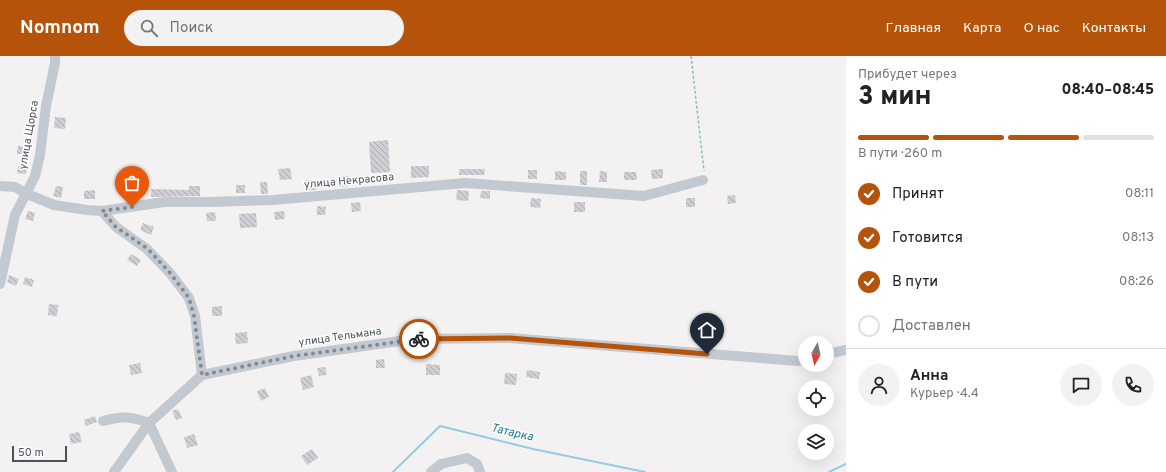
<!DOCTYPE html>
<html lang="ru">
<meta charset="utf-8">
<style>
body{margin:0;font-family:Overpass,sans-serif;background:#f2f2f2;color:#222;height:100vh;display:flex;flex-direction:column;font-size:15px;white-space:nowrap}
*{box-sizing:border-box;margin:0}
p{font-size:13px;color:#767676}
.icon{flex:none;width:22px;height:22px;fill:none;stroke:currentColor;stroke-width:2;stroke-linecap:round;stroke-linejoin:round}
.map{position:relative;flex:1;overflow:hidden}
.details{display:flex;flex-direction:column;background:#fff;width:320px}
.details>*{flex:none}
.needle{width:26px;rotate:188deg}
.tools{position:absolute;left:798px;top:280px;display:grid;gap:8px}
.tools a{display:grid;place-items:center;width:36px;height:36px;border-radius:50%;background:#fff;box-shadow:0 4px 16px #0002;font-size:20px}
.scale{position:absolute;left:12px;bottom:10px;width:55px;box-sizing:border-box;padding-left:4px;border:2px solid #4a525c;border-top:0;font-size:11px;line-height:14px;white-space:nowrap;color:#4a525c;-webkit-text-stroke:3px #fff;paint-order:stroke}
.pin{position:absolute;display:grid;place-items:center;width:34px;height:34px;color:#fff;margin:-41px -17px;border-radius:50% 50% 50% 0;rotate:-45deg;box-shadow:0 0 4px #0007}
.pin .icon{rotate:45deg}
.courier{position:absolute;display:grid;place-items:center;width:40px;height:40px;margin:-20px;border:3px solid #b45309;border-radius:50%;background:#fff;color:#222;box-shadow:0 1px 5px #0007}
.head em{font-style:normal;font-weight:800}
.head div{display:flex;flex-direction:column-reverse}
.head{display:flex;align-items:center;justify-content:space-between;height:68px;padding:0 12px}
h1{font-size:26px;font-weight:800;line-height:30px}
.bar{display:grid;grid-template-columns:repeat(4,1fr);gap:6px 4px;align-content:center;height:48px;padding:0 12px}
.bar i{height:5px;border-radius:3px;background:#e0e0e0}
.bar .current{background:#b45309}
.bar p{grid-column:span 4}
.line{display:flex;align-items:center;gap:10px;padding:0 12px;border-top:1px solid #e0e0e0}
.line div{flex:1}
.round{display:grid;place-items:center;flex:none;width:42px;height:42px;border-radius:21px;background:#f2f2f2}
ol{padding:0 12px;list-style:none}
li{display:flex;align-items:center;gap:12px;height:44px}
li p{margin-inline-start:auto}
li .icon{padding:4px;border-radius:50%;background:#b45309;color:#fff;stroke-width:4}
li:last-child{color:#767676}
li i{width:22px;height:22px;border:2px solid #e0e0e0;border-radius:50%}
header{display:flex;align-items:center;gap:24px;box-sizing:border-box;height:56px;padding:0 20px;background:#b45309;color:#fff}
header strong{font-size:19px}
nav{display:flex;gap:22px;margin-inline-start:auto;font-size:14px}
.search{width:280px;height:36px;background:#f2f2f2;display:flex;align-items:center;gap:10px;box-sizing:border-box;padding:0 14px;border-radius:22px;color:#767676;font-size:15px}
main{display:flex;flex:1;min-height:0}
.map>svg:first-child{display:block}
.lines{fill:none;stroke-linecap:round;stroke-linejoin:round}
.stream{stroke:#95cbe4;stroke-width:2}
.building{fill:url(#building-back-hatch)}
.path{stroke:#7fc7ab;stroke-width:1.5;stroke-dasharray:3 2;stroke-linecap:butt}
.minor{stroke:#c3c9d1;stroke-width:10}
.done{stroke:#858a90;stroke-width:4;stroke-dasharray:0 7.2}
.route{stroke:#b45309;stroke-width:5}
.labels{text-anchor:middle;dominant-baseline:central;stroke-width:3;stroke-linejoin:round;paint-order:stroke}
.street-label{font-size:11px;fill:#4a525c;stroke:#fff}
.water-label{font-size:12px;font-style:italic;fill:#1a75a0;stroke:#fff}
</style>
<header>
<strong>Nomnom</strong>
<div class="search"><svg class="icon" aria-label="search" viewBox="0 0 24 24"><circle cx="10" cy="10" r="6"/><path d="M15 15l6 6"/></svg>Поиск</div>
<nav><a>Главная</a><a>Карта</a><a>О нас</a><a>Контакты</a></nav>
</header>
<main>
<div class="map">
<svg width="846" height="416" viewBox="0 0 846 416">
<defs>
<pattern id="building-back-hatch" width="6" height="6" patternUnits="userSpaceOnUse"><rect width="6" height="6" fill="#cecfd5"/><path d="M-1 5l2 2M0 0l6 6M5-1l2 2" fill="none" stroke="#a9abb0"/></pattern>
</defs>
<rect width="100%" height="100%" fill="#f3f1f1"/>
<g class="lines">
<g class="stream">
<path d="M 393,416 L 440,370 L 533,393 L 645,416"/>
<path d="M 829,416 L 846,408"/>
</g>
</g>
<g class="building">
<path d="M 55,61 L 66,62 L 65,73 L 54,72 Z"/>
<path d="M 388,84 L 390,116 L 371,117 L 369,86 Z"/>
<path d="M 18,90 L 27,91 L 26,98 L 17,98 Z"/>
<path d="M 18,110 L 27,110 L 26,118 L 17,117 Z"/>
<path d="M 411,110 L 429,110 L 429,121 L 411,122 Z"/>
<path d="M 290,112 L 292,123 L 280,124 L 278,113 Z"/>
<path d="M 459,113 L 485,113 L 484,119 L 459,119 Z"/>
<path d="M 663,113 L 663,122 L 652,123 L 651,114 Z"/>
<rect x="528" y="114" width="9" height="9"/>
<path d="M 555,115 L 566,116 L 566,124 L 555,124 Z"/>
<rect x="580" y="115" width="7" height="14"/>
<path d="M 600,115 L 607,116 L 607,126 L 599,126 Z"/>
<path d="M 624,116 L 636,116 L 637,124 L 624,124 Z"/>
<path d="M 338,120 L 348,120 L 349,130 L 339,131 Z"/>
<path d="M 306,124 L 316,124 L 317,134 L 307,134 Z"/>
<path d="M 260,126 L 267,126 L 268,138 L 261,138 Z"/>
<rect x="236" y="129" width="9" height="8"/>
<path d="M 56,130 L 63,131 L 61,142 L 53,140 Z"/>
<path d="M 189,130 L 200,130 L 200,140 L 151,141 L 151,133 L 189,134 Z"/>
<path d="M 95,134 L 95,143 L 84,143 L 84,135 Z"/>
<path d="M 457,134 L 469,135 L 468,145 L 456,144 Z"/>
<path d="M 481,135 L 490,135 L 490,143 L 480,142 Z"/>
<path d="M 735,139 L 736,147 L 728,148 L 727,140 Z"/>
<path d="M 531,142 L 541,143 L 540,152 L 530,151 Z"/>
<rect x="686" y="142" width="9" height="9"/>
<path d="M 360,146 L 361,155 L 352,156 L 351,147 Z"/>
<rect x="574" y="146" width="11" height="10"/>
<path d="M 317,150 L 326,151 L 325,159 L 317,159 Z"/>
<path d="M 28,155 L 35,157 L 33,165 L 25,163 Z"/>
<path d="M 284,155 L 285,163 L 275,164 L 274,156 Z"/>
<path d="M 215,156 L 216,165 L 207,165 L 206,157 Z"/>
<path d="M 256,157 L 257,171 L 240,172 L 239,158 Z"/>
<path d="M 143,167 L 154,171 L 151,179 L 140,174 Z"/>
<path d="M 131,198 L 141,204 L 137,210 L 127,204 Z"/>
<path d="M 9,219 L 19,223 L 16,230 L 7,226 Z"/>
<path d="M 25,221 L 34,224 L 32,231 L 23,228 Z"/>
<path d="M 49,248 L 58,249 L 57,260 L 48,259 Z"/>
<path d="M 222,250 L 222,260 L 212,260 L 212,251 Z"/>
<path d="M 247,276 L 248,287 L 236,288 L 235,277 Z"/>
<path d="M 384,303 L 385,312 L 376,312 L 376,304 Z"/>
<path d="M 140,307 L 142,317 L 131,319 L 129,309 Z"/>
<path d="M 426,308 L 440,309 L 440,319 L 426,319 Z"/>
<path d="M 325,311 L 327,319 L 319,320 L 317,312 Z"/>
<path d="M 527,314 L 540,316 L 539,323 L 526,321 Z"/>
<path d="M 505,317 L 517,318 L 516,329 L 504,328 Z"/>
<path d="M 311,319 L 314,331 L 303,334 L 300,322 Z"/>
<path d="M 265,332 L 269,341 L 261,345 L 257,335 Z"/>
<path d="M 178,353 L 182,362 L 176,364 L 172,355 Z"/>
<path d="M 95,360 L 97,366 L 86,370 L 84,364 Z"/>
<path d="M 79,376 L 82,386 L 71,388 L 69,378 Z"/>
<path d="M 194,378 L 198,389 L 187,392 L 184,381 Z"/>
<path d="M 312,393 L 318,402 L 307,409 L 301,400 Z"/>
</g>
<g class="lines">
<path class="path" d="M 691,0 L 704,115"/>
<g class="minor">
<path d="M 0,130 L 15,131 L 27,138 L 54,149 L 87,154 L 102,155 L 164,146 L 210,146 L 273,144 L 465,127 L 644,140 L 703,124"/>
<path d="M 102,155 L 116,171 L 147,193 L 170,217 L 189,242 L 195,260 L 202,319"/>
<path d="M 0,228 L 15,159 L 35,120 L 40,99 L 46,50 L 55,7 L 55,0"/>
<path d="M 827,298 L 846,294"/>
<path d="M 103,365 C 121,360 131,360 149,367 L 172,416"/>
<path d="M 114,416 L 149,367 L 202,319 L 294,300 L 414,283 L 510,282 L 798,305 L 805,303"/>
<path d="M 431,416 L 441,408 L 467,402 L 477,408 L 480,416"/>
</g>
</g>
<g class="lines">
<path class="done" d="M 132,151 L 102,155 L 116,171 L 148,193 L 170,217 L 189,242 L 194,260 L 202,319 L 294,300 L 419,283"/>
<path class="route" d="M 419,283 L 510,282 L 707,298"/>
</g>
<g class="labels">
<g class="street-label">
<text transform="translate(29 79) rotate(-80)">улица Щорса</text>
<text transform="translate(349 125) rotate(-5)">улица Некрасова</text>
<text transform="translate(340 281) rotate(-8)">улица Тельмана</text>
</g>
<g class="water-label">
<text transform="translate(512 377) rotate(13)">Татарка</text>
</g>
</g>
</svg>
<div class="tools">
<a><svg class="needle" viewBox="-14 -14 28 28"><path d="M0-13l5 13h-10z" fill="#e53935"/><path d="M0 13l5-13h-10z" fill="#767676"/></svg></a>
<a><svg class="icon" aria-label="locate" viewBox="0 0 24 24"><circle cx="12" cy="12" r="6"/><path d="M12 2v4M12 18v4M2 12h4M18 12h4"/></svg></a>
<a><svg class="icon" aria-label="layers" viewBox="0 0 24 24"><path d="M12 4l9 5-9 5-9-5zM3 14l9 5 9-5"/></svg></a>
</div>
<div class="scale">50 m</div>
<div class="pin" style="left:132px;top:151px;background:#ea580c"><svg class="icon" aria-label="bag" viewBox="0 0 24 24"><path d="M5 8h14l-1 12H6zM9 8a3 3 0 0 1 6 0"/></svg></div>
<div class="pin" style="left:707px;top:298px;background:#1f2937"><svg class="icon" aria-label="home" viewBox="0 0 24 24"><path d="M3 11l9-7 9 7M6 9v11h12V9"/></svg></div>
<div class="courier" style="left:419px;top:283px"><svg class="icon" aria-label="bike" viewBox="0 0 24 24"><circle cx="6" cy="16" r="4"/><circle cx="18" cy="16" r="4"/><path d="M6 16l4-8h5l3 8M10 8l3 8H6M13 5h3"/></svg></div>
</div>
<section class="details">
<div class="head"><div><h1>3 мин</h1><p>Прибудет через</p></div><em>08:40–08:45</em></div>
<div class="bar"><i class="current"></i><i class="current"></i><i class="current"></i><i></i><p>В пути · 260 m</p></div>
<ol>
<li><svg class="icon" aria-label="check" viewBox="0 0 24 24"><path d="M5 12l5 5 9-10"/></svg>Принят<p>08:11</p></li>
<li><svg class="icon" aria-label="check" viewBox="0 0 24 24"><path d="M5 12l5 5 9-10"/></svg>Готовится<p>08:13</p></li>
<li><svg class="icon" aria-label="check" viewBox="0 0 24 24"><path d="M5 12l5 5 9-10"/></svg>В пути<p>08:26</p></li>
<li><i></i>Доставлен</li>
</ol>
<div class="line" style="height:72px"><a class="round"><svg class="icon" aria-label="person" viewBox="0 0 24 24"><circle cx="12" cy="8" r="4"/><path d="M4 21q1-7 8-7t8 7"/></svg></a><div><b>Анна</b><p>Курьер · 4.4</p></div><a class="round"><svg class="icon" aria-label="chat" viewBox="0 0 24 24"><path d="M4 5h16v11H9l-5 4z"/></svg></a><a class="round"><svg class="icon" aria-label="phone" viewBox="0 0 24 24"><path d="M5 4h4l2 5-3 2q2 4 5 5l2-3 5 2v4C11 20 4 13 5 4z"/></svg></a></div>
</section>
</main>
